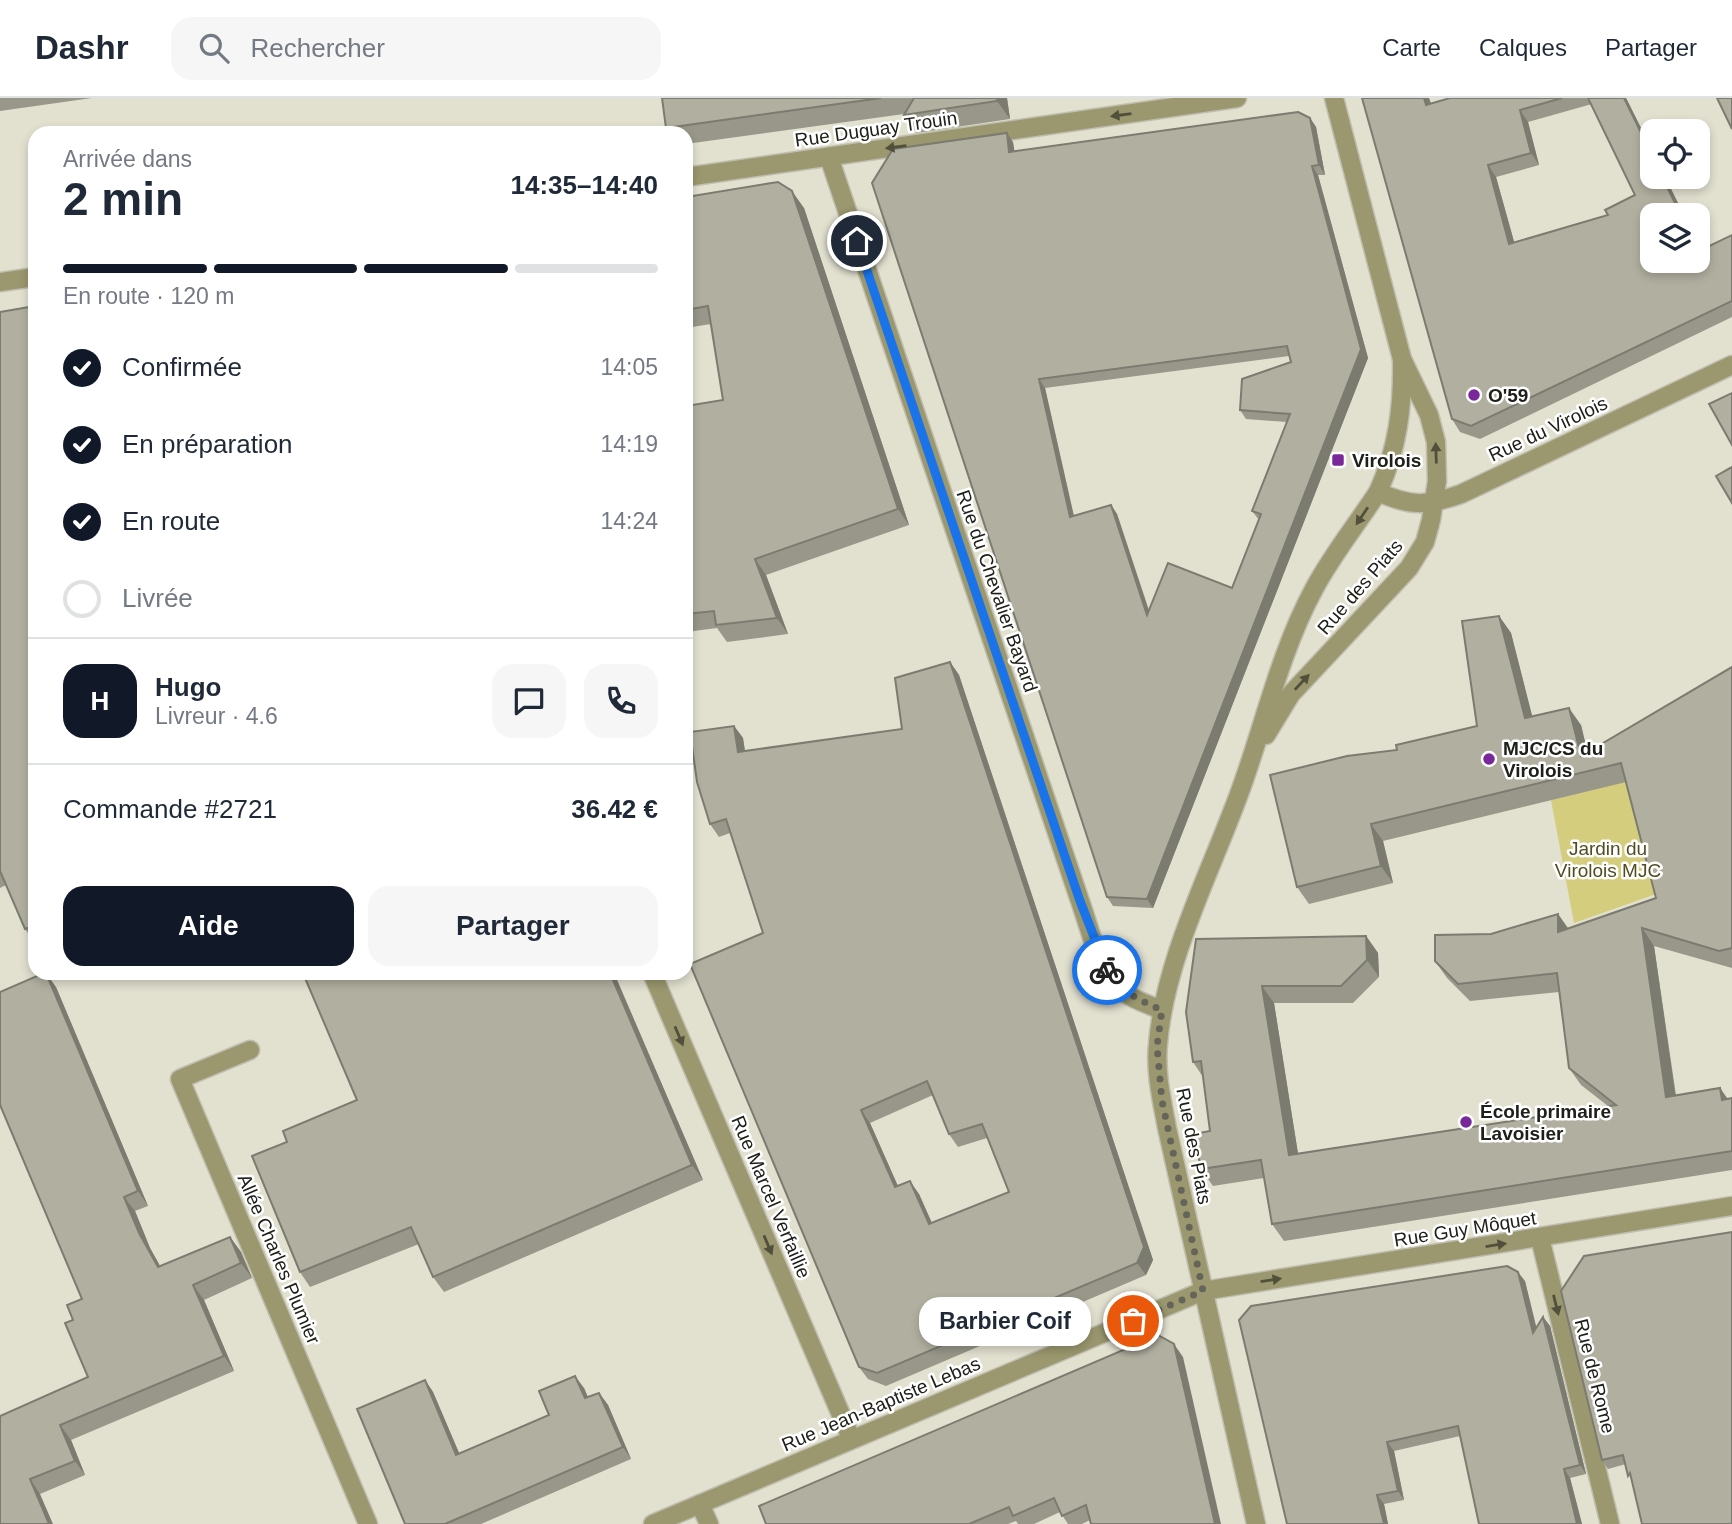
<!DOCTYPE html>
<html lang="fr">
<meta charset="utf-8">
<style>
body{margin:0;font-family:Helvetica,sans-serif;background:#f6f6f7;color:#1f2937;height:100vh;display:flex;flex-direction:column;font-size:26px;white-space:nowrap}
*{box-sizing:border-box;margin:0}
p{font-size:23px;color:#747a83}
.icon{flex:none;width:38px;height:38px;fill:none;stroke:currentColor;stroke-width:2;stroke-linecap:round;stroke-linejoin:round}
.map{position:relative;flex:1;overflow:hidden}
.details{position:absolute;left:28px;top:28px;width:665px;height:854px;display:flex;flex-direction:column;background:#fff;border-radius:21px;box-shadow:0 4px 10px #0003}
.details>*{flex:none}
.controls{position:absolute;left:1640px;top:21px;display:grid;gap:14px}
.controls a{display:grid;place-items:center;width:70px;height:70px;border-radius:14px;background:#fff;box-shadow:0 4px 10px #0003;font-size:35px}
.pin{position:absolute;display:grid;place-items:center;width:60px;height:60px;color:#fff;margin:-30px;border:4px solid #fff;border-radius:50%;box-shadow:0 2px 7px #0007}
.courier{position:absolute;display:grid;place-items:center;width:70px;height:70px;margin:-35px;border:5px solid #1a73e8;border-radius:50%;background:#fff;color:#222;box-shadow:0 2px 9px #0007}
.bubble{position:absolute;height:49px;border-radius:21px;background:#fff;box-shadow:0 4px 10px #0003;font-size:23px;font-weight:600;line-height:49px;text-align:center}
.summary em{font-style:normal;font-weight:600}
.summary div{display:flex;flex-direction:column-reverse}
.summary{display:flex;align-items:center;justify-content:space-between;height:119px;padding:0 35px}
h1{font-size:46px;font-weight:600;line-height:52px}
.bar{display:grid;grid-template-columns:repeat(4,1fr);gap:10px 7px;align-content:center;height:84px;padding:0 35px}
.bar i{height:9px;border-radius:5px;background:#e0e1e3}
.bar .current{background:#111827}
.bar p{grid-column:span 4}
.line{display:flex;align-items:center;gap:18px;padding:0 35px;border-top:2px solid #e0e1e3}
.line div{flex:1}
.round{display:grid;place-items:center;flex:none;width:74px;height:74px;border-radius:21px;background:#f6f6f7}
ol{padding:0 35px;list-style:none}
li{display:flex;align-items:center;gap:21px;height:77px}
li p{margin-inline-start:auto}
li .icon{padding:7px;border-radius:50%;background:#111827;color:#fff;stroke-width:4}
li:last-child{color:#747a83}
li i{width:38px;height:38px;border:4px solid #e0e1e3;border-radius:50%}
.action{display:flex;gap:14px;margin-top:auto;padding:14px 35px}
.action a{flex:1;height:80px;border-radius:21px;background:#111827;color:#fff;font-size:28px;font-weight:600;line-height:80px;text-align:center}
.action a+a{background:#f6f6f7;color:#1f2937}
header{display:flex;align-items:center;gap:42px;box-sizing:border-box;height:98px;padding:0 35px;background:#fff;border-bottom:2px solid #e0e1e3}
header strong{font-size:33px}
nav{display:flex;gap:38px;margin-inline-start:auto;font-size:24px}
.search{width:490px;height:63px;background:#f6f6f7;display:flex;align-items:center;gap:18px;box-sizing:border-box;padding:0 24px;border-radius:21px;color:#747a83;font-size:26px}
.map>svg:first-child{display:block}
.green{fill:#d3cd7d}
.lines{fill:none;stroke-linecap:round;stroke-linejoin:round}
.service-casing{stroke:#bfbeaf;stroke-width:21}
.minor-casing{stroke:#bfbeaf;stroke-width:21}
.tertiary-casing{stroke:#bfbeaf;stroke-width:21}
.service{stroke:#9b986f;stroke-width:18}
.minor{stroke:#9b986f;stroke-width:18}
.tertiary{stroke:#9b986f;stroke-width:18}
.wall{fill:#98978a;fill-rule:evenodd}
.shaded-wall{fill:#7c7b70}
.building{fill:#b1b0a0;stroke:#7c7b70;stroke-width:2;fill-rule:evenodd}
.oneway{fill:#51503c}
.done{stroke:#64645a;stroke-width:7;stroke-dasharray:0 12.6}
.route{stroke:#1a73e8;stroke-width:9}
.poi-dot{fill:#792899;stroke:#fff;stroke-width:2.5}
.labels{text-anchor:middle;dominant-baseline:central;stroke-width:5;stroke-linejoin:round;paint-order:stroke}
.street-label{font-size:19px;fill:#20201a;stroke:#fff}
.poi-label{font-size:19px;font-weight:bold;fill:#20201a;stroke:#fff;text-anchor:start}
.park-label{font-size:19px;fill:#514d21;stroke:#fff}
</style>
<header>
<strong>Dashr</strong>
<div class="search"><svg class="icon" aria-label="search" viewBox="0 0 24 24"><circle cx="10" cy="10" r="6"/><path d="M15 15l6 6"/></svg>Rechercher</div>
<nav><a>Carte</a><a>Calques</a><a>Partager</a></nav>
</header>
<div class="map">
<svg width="1732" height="1426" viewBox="0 0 1732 1426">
<rect width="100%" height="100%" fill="#e2e1d0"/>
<path class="green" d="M 1633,681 L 1662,794 L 1574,825 L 1551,702 Z"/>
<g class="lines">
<g class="service-casing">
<path id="service" d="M 700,1406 L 709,1426"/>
</g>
<g class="minor-casing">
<g id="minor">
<path d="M 829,59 L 1080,803 C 1090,831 1097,866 1118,889 C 1130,901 1147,906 1162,912"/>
<path d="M 686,79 L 1237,0"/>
<path d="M 0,184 L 35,179"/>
<path d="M 1378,394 C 1411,409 1427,408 1461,396 L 1732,267"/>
<path d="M 652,875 L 851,1340"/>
<path d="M 250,952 L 180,981 L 368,1426"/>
<path d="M 1540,1140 L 1610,1426"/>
<path d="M 653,1426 L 1203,1193 L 1732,1108"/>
</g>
</g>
<g class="tertiary-casing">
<g id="tertiary">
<path d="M 1266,637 L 1291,596 L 1409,470 L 1425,444 L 1431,422 L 1437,383 L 1436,344 L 1429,317 L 1402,261 L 1334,0"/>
<path d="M 1256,1426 L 1167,1030 C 1162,1003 1155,974 1158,946 C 1165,858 1214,768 1243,685 C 1266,620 1281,552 1314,491 C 1332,457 1357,426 1378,394 C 1398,350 1403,308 1402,261"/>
</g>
</g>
<use href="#service" class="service"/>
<use href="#minor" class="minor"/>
<use href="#tertiary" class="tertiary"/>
</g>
<g class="wall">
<path d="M 0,0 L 92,0 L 0,13 Z"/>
<path d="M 662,0 L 1007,0 L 1010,21 L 916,35 L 904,16 L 686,46 L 686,35 L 670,35 L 666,30 Z"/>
<path d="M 1362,0 L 1429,0 L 1431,5 L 1450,0 L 1626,0 L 1652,52 L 1652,79 L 1665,79 L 1684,117 L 1652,117 L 1698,163 L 1698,145 L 1701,152 L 1732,137 L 1732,219 L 1480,341 L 1460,334 L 1452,321 ZM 1592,6 L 1635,97 L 1608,117 L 1514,144 L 1496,79 L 1539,67 L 1528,24 Z"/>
<path d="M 1310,20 L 1316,29 L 1325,77 L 1318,77 L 1368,260 L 1153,810 L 1113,808 L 1107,799 L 872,85 L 1013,44 L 1014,54 ZM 1289,258 L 1291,264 L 1240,312 L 1246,321 L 1287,324 L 1252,413 L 1259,422 L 1232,490 L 1149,512 L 1117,416 L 1111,407 L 1074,418 L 1045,290 Z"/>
<path d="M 686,99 L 804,110 L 909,427 L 766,477 L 788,536 L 727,544 L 717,530 L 686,534 L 686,308 L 723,302 L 711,226 L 686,230 Z"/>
<path d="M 35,208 L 35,845 L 25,831 L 6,787 L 0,790 L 0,214 Z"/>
<path d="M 1499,518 L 1511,535 L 1532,618 L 1581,627 L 1587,654 L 1732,569 L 1732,870 L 1654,848 L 1676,997 L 1720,990 L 1727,1001 L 1732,1000 L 1732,1072 L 1284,1143 L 1272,1126 L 1264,1080 L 1213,1088 L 1201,1071 L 1210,1033 L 1203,979 L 1193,964 L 1186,914 L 1366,838 L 1378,855 L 1379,879 L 1353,905 L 1274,905 L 1298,1056 L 1608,1008 L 1581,987 L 1569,970 L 1559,894 L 1470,903 L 1447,880 L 1435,863 L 1491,836 L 1558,816 L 1568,831 L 1656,800 L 1626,684 L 1383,743 L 1393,785 L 1309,806 L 1297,789 L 1397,652 L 1477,628 Z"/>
<path d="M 950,564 L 959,577 L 1153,1162 L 1146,1177 L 886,1288 L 868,1281 L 859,1269 L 763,835 L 730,735 L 719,739 L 710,726 L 734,628 L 743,640 L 745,654 L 902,631 ZM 933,997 L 949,1036 L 958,1049 L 987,1040 L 1009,1094 L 932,1125 L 919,1096 L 898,1088 L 870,1025 Z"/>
<path d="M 614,875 L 703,1082 L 444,1194 L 433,1179 L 419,1146 L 310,1189 L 300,1174 L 287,1044 L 357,1002 Z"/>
<path d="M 56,889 L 148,1108 L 135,1113 L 150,1150 L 160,1168 L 230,1139 L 241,1154 L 252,1180 L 204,1202 L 234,1273 L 71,1342 L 85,1377 L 40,1396 L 0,1426 L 88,1279 L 73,1222 L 82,1201 Z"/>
<path d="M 1584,1158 L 1626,1366 L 1608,1371 L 1602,1362 Z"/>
<path d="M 1525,1183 L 1536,1230 L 1543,1219 L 1550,1228 L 1586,1376 L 1570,1380 L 1582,1426 L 1479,1426 L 1460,1338 L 1394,1353 L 1404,1402 L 1384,1406 L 1388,1426 L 1287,1426 Z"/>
<path d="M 1183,1259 L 1090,1422 L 1082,1426 L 1068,1426 L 1060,1414 L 1034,1426 L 1018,1426 L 1016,1423 L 1008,1426 L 766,1426 Z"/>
<path d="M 425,1282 L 433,1294 L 459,1355 L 549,1317 L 584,1290 L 588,1299 L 599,1295 L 608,1307 L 631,1361 L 481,1426 L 405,1426 Z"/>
</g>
<g class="shaded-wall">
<path d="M 997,0 L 1007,0 L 1010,21 L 997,3 Z"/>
<path d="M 1424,0 L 1429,0 L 1434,19 L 1426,7 Z"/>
<path d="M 1624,0 L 1626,0 L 1652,52 L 1652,57 Z"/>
<path d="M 1520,12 L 1528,24 L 1539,67 L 1531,55 Z"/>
<path d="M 1310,20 L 1316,29 L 1325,77 L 1319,67 Z"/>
<path d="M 1007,35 L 1013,44 L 1016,63 L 1009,54 Z"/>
<path d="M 1488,67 L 1496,79 L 1518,158 L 1509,146 Z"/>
<path d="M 1312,68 L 1318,77 L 1368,260 L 1153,810 L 1147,801 L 1361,251 Z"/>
<path d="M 1662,79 L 1665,79 L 1684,117 L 1681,117 Z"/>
<path d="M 792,93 L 804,110 L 909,427 L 898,411 Z"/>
<path d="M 1039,281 L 1045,290 L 1076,428 L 1070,419 Z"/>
<path d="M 1111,407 L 1117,416 L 1153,526 L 1147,517 Z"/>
<path d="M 755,461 L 766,477 L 788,536 L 777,520 Z"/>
<path d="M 1499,518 L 1511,535 L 1537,637 L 1525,620 Z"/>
<path d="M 950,564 L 959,577 L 1153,1162 L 1146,1177 L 1137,1165 Z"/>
<path d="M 1569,610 L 1581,627 L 1592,672 L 1581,658 Z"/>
<path d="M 734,628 L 743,640 L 747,667 L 738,654 Z"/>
<path d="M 1371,726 L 1383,743 L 1393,785 L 1381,768 Z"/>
<path d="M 1558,816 L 1570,833 L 1558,834 Z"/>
<path d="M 1642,830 L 1654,848 L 1678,1016 L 1666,999 Z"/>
<path d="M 1366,838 L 1378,855 L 1379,879 L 1367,862 Z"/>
<path d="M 46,875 L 56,889 L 148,1108 L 138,1093 Z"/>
<path d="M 610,875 L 614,875 L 703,1082 L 692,1067 Z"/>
<path d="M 1262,888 L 1274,905 L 1301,1074 L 1289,1057 Z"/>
<path d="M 1720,990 L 1732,1007 L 1722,1002 Z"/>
<path d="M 861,1012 L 870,1025 L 904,1102 L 895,1089 Z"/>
<path d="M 910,1083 L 919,1096 L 938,1139 L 929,1126 Z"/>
<path d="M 124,1099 L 135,1113 L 150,1150 L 169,1184 L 158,1169 L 139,1135 Z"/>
<path d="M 230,1139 L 241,1154 L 252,1180 L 241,1165 Z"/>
<path d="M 1518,1174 L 1525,1183 L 1540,1244 L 1533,1235 Z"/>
<path d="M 193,1187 L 204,1202 L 234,1273 L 224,1258 Z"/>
<path d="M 1543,1219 L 1550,1228 L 1586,1376 L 1580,1367 Z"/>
<path d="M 1174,1246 L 1183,1259 L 1221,1426 L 1215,1426 Z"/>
<path d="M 575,1278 L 584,1290 L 593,1312 L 585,1300 Z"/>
<path d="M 425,1282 L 433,1294 L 465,1369 L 456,1357 Z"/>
<path d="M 599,1295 L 608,1307 L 631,1361 L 623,1349 Z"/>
<path d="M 60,1327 L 71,1342 L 85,1377 L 75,1363 Z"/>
<path d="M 1387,1344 L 1394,1353 L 1404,1402 L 1398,1393 Z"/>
<path d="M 1564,1371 L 1570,1380 L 1582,1426 L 1577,1426 Z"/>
<path d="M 30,1381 L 40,1396 L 53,1426 L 49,1426 Z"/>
<path d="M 1377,1397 L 1384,1406 L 1388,1426 L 1384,1426 Z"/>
</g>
<g class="building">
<path d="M 662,0 L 881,0 L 666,30 Z"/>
<path d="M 914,0 L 997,0 L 997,3 L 904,17 Z"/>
<path d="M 1362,0 L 1424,0 L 1426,7 L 1450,0 L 1562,0 L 1520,12 L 1531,55 L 1488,67 L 1509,146 L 1608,117 L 1605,112 L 1635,97 L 1588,0 L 1624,0 L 1652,57 L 1652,79 L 1662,79 L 1681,117 L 1652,117 L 1652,163 L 1698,163 L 1698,150 L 1699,153 L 1732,137 L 1732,203 L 1471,328 L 1452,321 Z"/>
<path d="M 1717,0 L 1732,0 L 1732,31 Z"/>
<path d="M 1298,14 L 1310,20 L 1319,67 L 1312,68 L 1361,251 L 1147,801 L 1107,799 L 872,85 L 893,51 L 1007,35 L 1009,54 ZM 1287,248 L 1291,264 L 1242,281 L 1240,312 L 1290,316 L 1252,413 L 1261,416 L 1232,490 L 1168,465 L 1147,517 L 1111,407 L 1070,419 L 1039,281 Z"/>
<path d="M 363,32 L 363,35 L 339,35 Z"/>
<path d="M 778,84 L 792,93 L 898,411 L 755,461 L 777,520 L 716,527 L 714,513 L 686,516 L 686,308 L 723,302 L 708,208 L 686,212 L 686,99 Z"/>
<path d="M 35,208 L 35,827 L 25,831 L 0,773 L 0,214 Z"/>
<path d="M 1732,295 L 1732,347 L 1709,306 Z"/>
<path d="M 1732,369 L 1732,405 L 1716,378 Z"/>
<path d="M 1499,518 L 1525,620 L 1569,610 L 1581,658 L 1732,569 L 1732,850 L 1719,853 L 1642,830 L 1666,999 L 1720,990 L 1722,1002 L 1732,1000 L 1732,1053 L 1272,1126 L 1261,1062 L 1201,1071 L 1194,1036 L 1210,1033 L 1201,963 L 1193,964 L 1186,914 L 1196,841 L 1366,838 L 1367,862 L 1341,888 L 1262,888 L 1289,1057 L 1616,1007 L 1569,970 L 1557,875 L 1458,886 L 1435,863 L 1435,837 L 1491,836 L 1558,816 L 1558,834 L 1656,800 L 1621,665 L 1371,726 L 1381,768 L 1297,789 L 1270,677 L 1347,658 L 1397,652 L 1396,647 L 1477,628 L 1462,523 Z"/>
<path d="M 950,564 L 1144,1149 L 1137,1165 L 877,1275 L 859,1269 L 690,866 L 763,835 L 726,721 L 710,726 L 697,684 L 690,634 L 734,628 L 738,654 L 902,631 L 895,580 ZM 927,983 L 949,1036 L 982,1026 L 1009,1094 L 929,1126 L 910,1083 L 895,1089 L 861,1012 Z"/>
<path d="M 44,875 L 46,875 L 138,1093 L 124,1099 L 139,1135 L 158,1169 L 230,1139 L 241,1165 L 193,1187 L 224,1258 L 60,1327 L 75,1363 L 30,1381 L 49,1426 L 0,1426 L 0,1318 L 88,1279 L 65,1225 L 73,1222 L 67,1207 L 82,1201 L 0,1007 L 0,894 Z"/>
<path d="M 318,875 L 610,875 L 692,1067 L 433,1179 L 411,1129 L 300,1174 L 252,1058 L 287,1044 L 283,1033 L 357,1002 L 305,880 Z"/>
<path d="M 1732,1134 L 1732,1426 L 1642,1426 L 1630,1375 L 1628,1378 L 1623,1357 L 1602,1362 L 1561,1193 L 1584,1158 Z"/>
<path d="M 1507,1168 L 1518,1174 L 1533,1235 L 1543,1219 L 1580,1367 L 1564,1371 L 1577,1426 L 1479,1426 L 1458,1328 L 1387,1344 L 1398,1393 L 1377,1397 L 1384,1426 L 1287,1426 L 1239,1222 L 1251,1208 Z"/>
<path d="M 1158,1237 L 1174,1246 L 1215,1426 L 1091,1426 L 1086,1407 L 1062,1418 L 1054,1400 L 1013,1418 L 1009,1409 L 969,1426 L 766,1426 L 759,1408 Z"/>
<path d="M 575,1278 L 585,1300 L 599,1295 L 623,1349 L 445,1426 L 405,1426 L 357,1311 L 425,1282 L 456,1357 L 549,1317 L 539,1293 Z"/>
</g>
<defs><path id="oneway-solid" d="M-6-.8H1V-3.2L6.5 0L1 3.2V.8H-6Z" transform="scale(1.75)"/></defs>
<g class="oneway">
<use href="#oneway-solid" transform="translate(1121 17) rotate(172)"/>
<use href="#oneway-solid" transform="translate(896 49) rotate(172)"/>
<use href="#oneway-solid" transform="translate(1436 355) rotate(-92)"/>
<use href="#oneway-solid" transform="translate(1362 418) rotate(124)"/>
<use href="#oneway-solid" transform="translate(1302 584) rotate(-47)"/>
<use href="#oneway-solid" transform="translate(679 938) rotate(67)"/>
<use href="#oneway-solid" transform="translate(768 1147) rotate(67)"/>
<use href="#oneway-solid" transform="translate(1496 1147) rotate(-9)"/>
<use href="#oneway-solid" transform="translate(1271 1182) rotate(-9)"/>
<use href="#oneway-solid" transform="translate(1556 1207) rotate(76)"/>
</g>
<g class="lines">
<path class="done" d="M 1107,872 C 1122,894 1138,902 1162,912 L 1157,948 L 1162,1003 L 1203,1193 L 1133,1223"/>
<path class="route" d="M 857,143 L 1080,803 L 1107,872"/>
</g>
<g class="poi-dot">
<circle cx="1474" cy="297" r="7"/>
<rect x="1331" y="355" width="14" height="14" rx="3.5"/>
<circle cx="1489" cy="661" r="7"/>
<circle cx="1466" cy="1024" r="7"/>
</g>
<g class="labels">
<g class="street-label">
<text transform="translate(876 31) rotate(-8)">Rue Duguay Trouin</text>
<text transform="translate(1548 331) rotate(-25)">Rue du Virolois</text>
<text transform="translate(1360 489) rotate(-49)">Rue des Piats</text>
<text transform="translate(997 493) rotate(71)">Rue du Chevalier Bayard</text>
<text transform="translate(1194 1048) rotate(79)">Rue des Piats</text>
<text transform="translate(771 1099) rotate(67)">Rue Marcel Verfaillie</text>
<text transform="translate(1465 1131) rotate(-9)">Rue Guy Môquet</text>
<text transform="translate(279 1161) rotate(67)">Allée Charles Plumier</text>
<text transform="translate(1595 1278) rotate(76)">Rue de Rome</text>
<text transform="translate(881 1306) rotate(-23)">Rue Jean-Baptiste Lebas</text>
</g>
<g class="poi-label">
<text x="1488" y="297">O'59</text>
<text x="1352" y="362">Virolois</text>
<text x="1503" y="650">MJC/CS du<tspan x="1503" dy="22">Virolois</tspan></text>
<text x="1480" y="1013">École primaire<tspan x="1480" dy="22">Lavoisier</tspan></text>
</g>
<g class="park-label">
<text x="1608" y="750">Jardin du<tspan x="1608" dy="22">Virolois MJC</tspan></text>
</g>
</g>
</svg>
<div class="controls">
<a><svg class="icon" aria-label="locate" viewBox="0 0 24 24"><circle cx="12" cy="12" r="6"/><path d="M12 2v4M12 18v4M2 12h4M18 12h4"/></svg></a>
<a><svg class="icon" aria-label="layers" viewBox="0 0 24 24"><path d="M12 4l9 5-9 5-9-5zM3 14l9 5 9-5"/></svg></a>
</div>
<div class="pin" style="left:1133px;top:1223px;background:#ea580c"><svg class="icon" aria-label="bag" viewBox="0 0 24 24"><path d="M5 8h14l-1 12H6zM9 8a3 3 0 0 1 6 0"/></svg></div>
<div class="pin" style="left:857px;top:143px;background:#1f2937"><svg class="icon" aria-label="home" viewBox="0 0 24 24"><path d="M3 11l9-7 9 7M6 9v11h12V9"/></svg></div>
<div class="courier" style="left:1107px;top:872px"><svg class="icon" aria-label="bike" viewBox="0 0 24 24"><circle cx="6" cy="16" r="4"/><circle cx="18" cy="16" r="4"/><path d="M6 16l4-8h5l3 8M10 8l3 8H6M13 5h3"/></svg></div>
<div class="bubble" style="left:919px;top:1199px;width:172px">Barbier Coif</div>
<section class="details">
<div class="summary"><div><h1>2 min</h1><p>Arrivée dans</p></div><em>14:35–14:40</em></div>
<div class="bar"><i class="current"></i><i class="current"></i><i class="current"></i><i></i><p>En route · 120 m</p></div>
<ol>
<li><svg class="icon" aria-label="check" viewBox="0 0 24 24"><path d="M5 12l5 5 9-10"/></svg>Confirmée<p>14:05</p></li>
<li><svg class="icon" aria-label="check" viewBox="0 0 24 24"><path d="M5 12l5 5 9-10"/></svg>En préparation<p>14:19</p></li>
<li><svg class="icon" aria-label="check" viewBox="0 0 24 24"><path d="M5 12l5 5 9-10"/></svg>En route<p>14:24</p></li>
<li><i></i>Livrée</li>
</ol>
<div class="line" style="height:126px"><b class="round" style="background:#111827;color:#fff">H</b><div><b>Hugo</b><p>Livreur · 4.6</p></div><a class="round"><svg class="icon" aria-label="chat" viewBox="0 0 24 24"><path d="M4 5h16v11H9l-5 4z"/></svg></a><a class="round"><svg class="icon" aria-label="phone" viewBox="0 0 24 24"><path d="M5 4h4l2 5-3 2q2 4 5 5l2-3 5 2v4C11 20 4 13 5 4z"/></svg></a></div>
<div class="line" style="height:91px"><div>Commande #2721</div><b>36.42 €</b></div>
<div class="action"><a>Aide</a><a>Partager</a></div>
</section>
</div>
